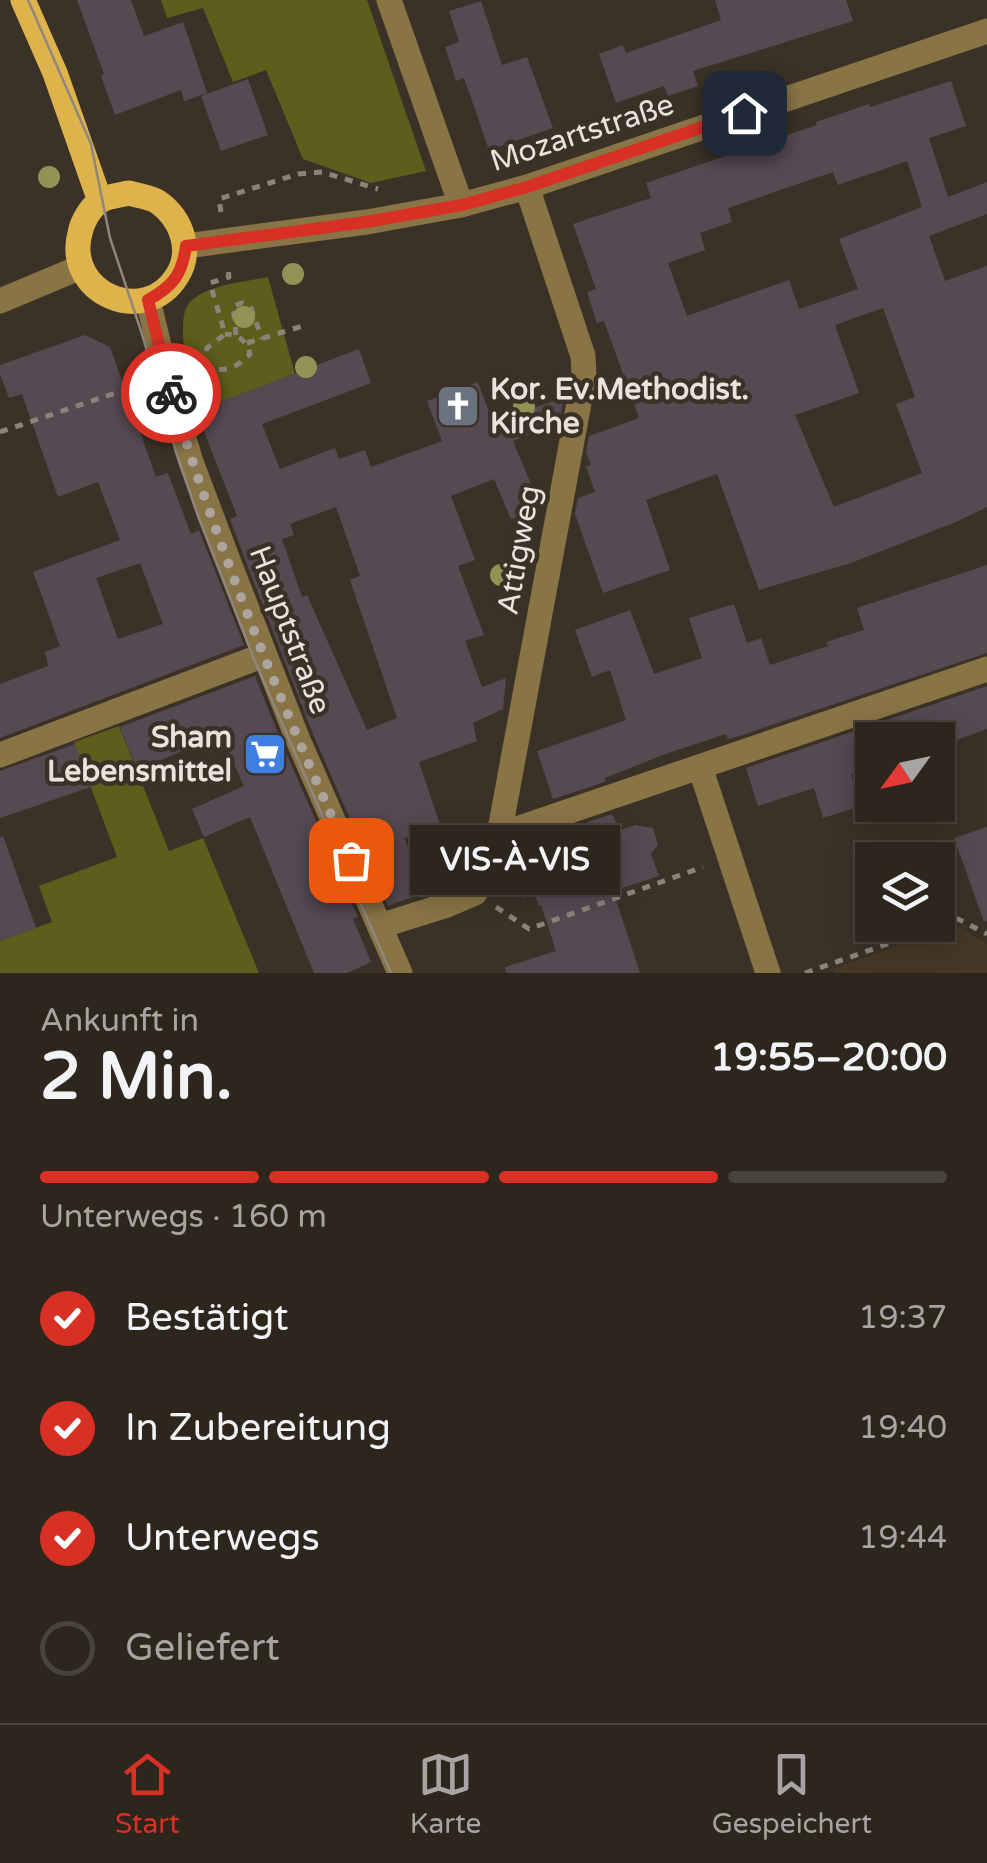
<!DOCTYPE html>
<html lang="de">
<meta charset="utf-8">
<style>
body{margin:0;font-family:"Varela Round",sans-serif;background:#38322a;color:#f1f3f6;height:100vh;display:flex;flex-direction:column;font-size:38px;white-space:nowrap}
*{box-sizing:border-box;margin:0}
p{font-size:32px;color:#a6a5a4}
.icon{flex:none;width:55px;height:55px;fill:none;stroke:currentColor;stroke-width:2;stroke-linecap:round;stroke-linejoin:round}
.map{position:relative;height:973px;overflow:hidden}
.details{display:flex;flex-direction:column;background:#2c261d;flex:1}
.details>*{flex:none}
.needle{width:65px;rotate:237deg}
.buttons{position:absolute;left:855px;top:722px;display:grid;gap:20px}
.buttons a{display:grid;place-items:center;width:100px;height:100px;border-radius:0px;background:#2c261d;box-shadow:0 5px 25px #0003,0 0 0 2px #48433b;font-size:50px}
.pin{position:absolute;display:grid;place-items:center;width:85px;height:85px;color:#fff;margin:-42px;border-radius:20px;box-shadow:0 5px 15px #0006}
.courier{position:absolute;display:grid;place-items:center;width:100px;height:100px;margin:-50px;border:8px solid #d93025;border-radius:50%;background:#fff;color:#222;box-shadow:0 2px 12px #0007}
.bubble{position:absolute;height:70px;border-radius:0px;background:#2c261d;box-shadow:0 5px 25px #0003,0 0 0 2px #48433b;font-size:32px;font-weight:700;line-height:70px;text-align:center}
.headline em{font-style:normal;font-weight:700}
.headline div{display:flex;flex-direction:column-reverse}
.headline{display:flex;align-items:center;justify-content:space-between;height:170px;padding:0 40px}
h1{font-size:65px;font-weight:700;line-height:75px}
.bar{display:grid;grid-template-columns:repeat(4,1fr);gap:15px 10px;align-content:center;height:120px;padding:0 40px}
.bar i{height:12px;border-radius:8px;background:#48433b}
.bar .active{background:#d93025}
.bar p{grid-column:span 4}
ol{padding:0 40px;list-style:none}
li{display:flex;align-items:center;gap:30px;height:110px}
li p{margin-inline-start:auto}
li .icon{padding:10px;border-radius:50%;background:#d93025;color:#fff;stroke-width:4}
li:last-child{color:#a6a5a4}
li i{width:55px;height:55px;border:5px solid #48433b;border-radius:50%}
.tab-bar{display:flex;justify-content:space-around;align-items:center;height:140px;border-top:2px solid #48433b;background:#2c261d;font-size:28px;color:#a6a5a4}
.tab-bar a{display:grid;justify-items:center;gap:5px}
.tab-bar .active{color:#d93025}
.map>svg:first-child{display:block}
.built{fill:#453827}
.green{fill:#5c5e1c}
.building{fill:#564952;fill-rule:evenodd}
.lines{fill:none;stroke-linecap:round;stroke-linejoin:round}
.path{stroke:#8b837a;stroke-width:5;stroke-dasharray:8 8;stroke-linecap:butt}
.minor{stroke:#897446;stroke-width:25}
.major{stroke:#dfb34b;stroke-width:25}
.tram{stroke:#8f877e;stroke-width:2.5}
.tree{fill:#939155}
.done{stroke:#aca59d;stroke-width:10;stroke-dasharray:0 18}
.route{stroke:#d93025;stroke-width:12}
.labels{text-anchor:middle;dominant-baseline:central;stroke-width:9;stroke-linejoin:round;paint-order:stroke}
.street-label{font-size:30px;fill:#e9e3dc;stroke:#3b3227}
.poi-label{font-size:30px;font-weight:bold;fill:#e9e3dc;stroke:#3b3227;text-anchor:start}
</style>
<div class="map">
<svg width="987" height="973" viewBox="0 0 987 973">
<rect width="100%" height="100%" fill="#3b3227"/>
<path class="built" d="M 956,925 L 987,944 L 987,973 L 834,973 L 833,969 Z"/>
<g class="green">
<path d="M 161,0 L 367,0 L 426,171 L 371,183 L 303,159 L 266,70 L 233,82 L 203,8 L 167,18 Z"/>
<path d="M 268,277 L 295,374 L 196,411 C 192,387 172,318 191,301 C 210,284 245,282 268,277 Z"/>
<path d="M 119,726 L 169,851 L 203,838 L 259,973 L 0,973 L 0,941 L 52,922 L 39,886 L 117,857 L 74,742 Z"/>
</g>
<g class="building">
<path d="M 77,0 L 131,0 L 144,36 L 183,22 L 207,93 L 184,101 L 181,90 L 115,115 L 101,76 L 104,74 Z"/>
<path d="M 715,0 L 846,0 L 853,21 L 693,71 L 698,86 L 668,96 L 664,86 L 616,103 L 599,54 L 623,45 L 626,53 L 721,20 Z"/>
<path d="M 481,1 L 502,65 L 527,57 L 553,128 L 489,150 L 464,78 L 456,81 L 445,47 L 459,42 L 449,11 Z"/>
<path d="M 248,79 L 268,135 L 221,151 L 201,96 Z"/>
<path d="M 951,81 L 966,126 L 929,138 L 948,197 L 987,182 L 987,214 L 929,236 L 945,281 L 987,266 L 987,507 L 956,522 L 851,563 L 759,590 L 717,474 L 646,500 L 670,570 L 603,593 L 575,514 L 578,498 L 595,492 L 586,466 L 591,465 L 586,452 L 589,436 L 639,418 L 604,321 L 597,323 L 587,292 L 596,289 L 573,224 L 651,198 L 646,183 L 817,125 L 816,122 L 869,104 L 870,107 ZM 907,161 L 922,207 L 839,239 L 858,289 L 799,309 L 789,280 L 687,316 L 668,263 L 705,250 L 700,233 L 732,222 L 728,208 L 833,172 L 838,185 ZM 883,308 L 915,397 L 896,404 L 922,473 L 834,507 L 795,415 L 859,393 L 835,325 Z"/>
<path d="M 85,335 L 110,347 L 156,477 L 168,473 L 191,534 L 199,530 L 244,645 L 0,738 L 0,684 L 48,666 L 45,652 L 60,646 L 33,572 L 120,540 L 98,482 L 58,497 L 22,394 L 9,398 L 0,374 L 0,365 ZM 140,563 L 163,624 L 118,639 L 96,578 Z"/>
<path d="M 359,349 L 371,383 L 262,424 L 280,469 L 335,448 L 339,459 L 365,450 L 371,467 L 442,441 L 427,401 L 478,382 L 493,423 L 564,397 L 559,424 L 513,441 L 541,508 L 511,519 L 494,479 L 451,496 L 475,560 L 458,566 L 484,635 L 465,641 L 482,687 L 506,678 L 503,709 L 473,723 L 477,741 L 419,762 L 440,825 L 404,838 L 426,892 L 388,906 L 313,734 L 246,562 L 230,519 L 237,516 L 196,411 ZM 336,507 L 360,576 L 350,580 L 397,718 L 367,730 L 307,595 L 302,597 L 282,539 L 294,535 L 290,524 Z"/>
<path d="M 987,565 L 987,653 L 736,737 L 728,739 L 726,734 L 668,753 L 605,778 L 606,781 L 599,784 L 553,799 L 537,751 L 626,720 L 610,670 L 592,677 L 575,630 L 630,610 L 654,674 L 702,658 L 689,618 L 734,604 L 747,643 L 761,638 L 770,665 L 828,646 L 826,642 L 864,630 L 857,608 Z"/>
<path d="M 255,676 L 283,746 L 358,917 L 353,919 L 371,962 L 347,973 L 314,973 L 250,817 L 204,837 L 192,809 L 244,786 L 221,735 L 137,770 L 120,727 Z"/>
<path d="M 987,686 L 987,729 L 943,745 L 941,740 L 872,740 L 872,767 L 851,774 L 861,806 L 823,818 L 814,788 L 758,806 L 746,768 Z"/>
<path d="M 75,744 L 91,787 L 0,818 L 0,771 Z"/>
<path d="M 612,814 L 620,830 L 636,825 L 653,828 L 658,845 L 651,854 L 659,876 L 613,891 L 640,973 L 506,973 L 505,967 L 556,951 L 541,905 L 539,906 L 535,895 L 523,898 L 514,871 L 525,867 L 522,855 L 566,838 L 564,830 Z"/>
<path d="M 987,827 L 987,921 L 984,922 L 954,838 Z"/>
<path d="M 3,836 L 36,928 L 0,941 L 0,837 Z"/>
</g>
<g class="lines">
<g class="path">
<path d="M 221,212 L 219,199 L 298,174 L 322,172 L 378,189"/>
<path d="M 236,335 L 233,306 L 242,303 L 251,308 L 262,339"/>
<path d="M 247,343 L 306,325"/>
<path d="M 204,364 C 221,375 237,368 250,354 C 246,340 239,335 225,334"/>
<path d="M 198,382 L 207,348 L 225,334 L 210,283 L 229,277 L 228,268"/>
<path d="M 0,432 L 139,385"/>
<path d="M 496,907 L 529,929 L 703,867"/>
<path d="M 805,973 L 958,919 L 987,934"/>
</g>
<g class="minor">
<path d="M 389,0 L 461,205"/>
<path d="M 186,246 L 367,222 L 461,205 L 527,187 L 987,31"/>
<path d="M 148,300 L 170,391 L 191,462 L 231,568 L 298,740 L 400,973"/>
<path d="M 0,301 L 81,267"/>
<path d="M 0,755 L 264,655"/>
<path d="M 700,767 L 768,973"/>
<path d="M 499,835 L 987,669"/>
<path d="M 380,926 L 447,905 L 475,893 L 499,835 L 584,376 L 583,356 L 527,187"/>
</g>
<g class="major">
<path d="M 23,0 L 55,73 L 100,201"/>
<path d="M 129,193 C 139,196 151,197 158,202 C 182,219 193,251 177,276 C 145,328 64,293 80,233 C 82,222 90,208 100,201 C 107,196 121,195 129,193 Z"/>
</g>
<path class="tram" d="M 28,0 L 91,144 L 110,238 L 142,334 L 176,452 L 198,516 L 254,659 L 391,973"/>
</g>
<g class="tree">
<circle cx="49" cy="177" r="11"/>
<circle cx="293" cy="274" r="11"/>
<circle cx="244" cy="317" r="11"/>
<circle cx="306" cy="367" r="11"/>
<circle cx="524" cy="407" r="11"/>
<circle cx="501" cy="575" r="11"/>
</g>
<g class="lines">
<path class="done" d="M 171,393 C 219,553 283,708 351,860"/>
<path class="route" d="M 171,393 L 148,300 C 173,286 182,275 186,246 L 366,222 L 462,205 L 527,187 L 744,113"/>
</g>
<defs>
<g id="church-square" transform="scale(2.25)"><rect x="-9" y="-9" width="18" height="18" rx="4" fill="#6b7280" stroke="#3b3227"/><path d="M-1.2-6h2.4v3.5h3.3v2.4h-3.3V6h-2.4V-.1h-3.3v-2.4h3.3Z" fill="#fff"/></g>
<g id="supermarket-square" transform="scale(2.25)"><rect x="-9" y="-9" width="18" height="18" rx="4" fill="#3f7fe0" stroke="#3b3227"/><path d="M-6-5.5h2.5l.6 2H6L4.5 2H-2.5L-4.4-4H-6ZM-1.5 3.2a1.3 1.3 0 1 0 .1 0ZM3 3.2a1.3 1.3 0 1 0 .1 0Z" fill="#fff"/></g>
</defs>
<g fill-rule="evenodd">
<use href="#church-square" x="458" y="406"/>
<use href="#supermarket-square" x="265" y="754"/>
</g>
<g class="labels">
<g class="street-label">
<text transform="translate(582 133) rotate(-18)">Mozartstraße</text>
<text transform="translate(519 550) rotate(-80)">Attigweg</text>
<text transform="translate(290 630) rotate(69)">Hauptstraße</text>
</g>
<g class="poi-label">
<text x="490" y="389">Kor. Ev.Methodist.<tspan x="490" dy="34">Kirche</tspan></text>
<text x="232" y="737" text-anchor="end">Sham<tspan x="232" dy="34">Lebensmittel</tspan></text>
</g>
</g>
</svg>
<div class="buttons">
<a><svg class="needle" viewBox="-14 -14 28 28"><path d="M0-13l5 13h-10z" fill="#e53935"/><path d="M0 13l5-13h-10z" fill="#a6a5a4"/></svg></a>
<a><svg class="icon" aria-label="layers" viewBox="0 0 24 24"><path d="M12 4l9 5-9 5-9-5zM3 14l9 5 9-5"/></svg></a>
</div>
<div class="pin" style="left:351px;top:860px;background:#ea580c"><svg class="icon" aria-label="bag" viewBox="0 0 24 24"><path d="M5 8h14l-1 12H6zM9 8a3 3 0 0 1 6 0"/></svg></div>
<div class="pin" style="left:744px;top:113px;background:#1f2937"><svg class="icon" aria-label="home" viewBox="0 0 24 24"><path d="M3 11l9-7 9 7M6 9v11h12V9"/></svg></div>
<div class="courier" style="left:171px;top:393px"><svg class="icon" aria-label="bike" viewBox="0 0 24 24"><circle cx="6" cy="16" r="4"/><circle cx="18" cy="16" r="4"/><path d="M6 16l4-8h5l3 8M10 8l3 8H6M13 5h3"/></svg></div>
<div class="bubble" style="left:410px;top:825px;width:210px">VIS-À-VIS</div>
</div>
<section class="details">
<div class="headline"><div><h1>2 Min.</h1><p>Ankunft in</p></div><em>19:55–20:00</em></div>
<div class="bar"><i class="active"></i><i class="active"></i><i class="active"></i><i></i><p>Unterwegs · 160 m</p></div>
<ol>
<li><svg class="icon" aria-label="check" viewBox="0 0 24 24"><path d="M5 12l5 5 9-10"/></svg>Bestätigt<p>19:37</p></li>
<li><svg class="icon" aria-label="check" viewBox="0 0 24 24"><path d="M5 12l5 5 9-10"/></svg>In Zubereitung<p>19:40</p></li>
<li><svg class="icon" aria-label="check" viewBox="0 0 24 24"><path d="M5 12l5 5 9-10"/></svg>Unterwegs<p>19:44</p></li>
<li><i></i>Geliefert</li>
</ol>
</section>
<nav class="tab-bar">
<a class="active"><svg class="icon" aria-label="home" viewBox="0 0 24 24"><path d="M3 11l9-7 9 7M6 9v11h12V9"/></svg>Start</a>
<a><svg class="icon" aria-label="map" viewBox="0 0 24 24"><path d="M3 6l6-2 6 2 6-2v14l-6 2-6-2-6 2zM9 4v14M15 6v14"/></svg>Karte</a>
<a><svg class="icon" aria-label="saved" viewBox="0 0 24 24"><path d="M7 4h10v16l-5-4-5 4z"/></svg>Gespeichert</a>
</nav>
